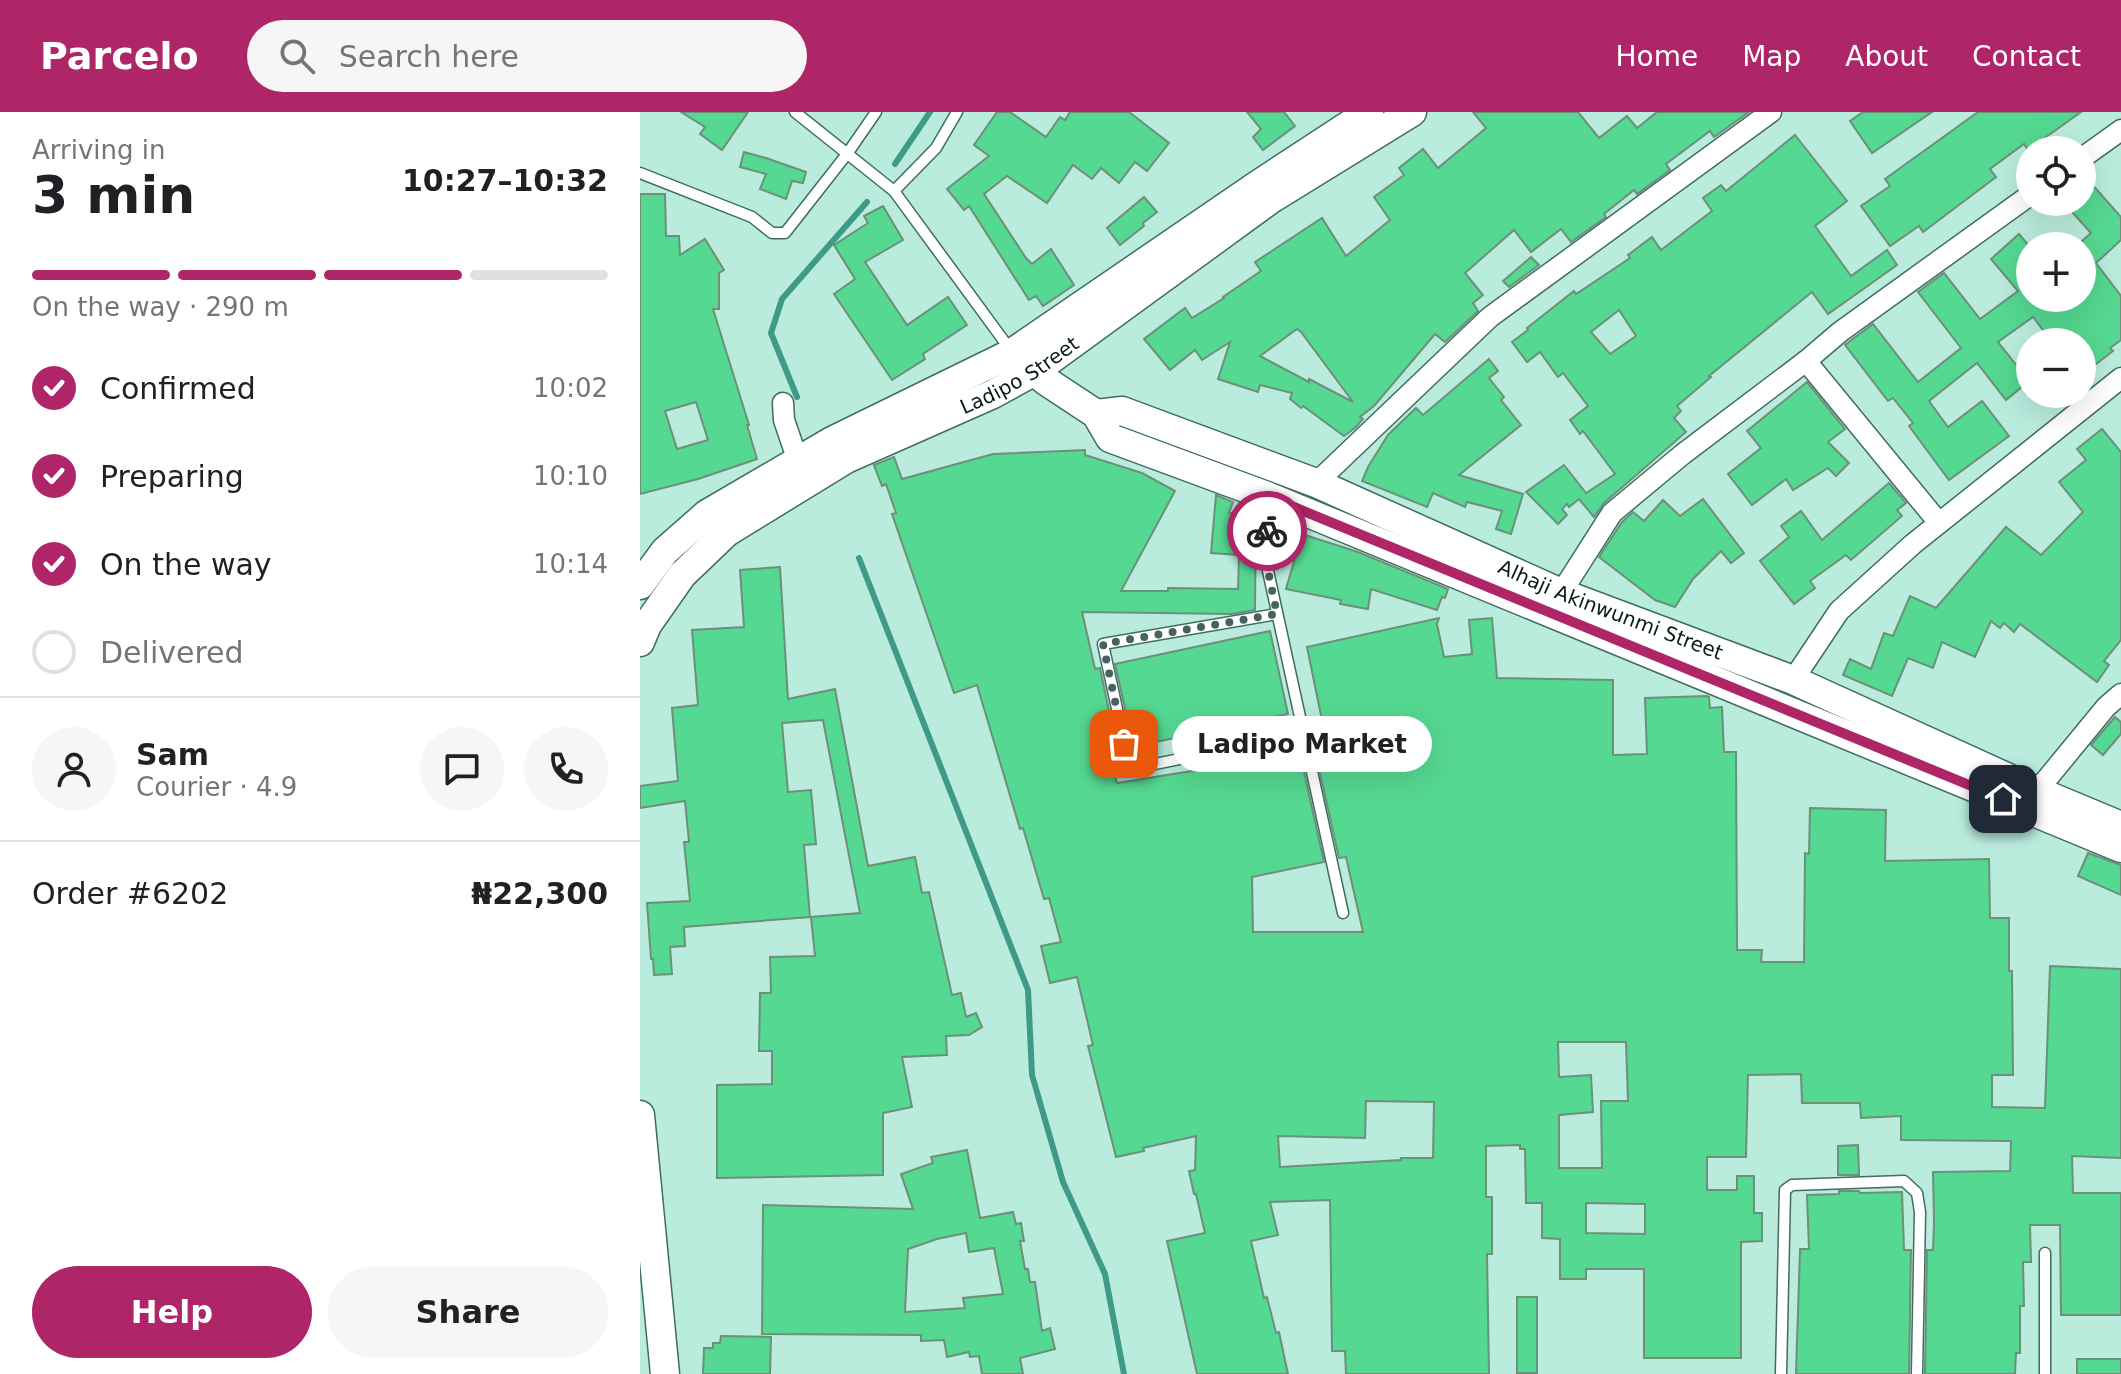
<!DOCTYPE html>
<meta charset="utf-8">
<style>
body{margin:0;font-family:"DejaVu Sans",sans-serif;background:#f6f6f6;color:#202124;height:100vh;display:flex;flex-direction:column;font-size:30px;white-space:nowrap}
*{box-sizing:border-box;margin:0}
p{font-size:26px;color:#757577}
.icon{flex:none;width:44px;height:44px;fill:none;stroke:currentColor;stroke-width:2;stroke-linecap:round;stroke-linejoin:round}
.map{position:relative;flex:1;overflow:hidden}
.side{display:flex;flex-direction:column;background:#fff;width:640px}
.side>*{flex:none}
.fabs{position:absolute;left:1376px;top:24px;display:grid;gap:16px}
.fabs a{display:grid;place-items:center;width:80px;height:80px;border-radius:50%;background:#fff;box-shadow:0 8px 32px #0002;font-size:40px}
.pin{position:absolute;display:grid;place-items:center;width:68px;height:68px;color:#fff;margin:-34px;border-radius:16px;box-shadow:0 4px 12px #0006}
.courier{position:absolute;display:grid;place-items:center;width:80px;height:80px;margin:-40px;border:6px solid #af2668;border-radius:50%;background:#fff;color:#222;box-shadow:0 2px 10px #0007}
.bubble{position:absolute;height:56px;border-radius:28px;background:#fff;box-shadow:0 8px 32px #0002;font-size:26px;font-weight:700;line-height:56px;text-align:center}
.summary em{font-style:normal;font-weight:700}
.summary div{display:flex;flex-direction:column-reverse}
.summary{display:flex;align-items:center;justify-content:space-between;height:136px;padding:0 32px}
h1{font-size:52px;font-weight:700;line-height:60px}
.bar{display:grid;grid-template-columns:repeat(4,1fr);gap:12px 8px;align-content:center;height:96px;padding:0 32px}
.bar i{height:10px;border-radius:6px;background:#e0e0e0}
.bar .selected{background:#af2668}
.bar p{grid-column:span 4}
.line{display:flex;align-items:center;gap:20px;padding:0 32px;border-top:2px solid #e0e0e0}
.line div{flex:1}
.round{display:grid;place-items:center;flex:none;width:84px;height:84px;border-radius:42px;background:#f6f6f6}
ol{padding:0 32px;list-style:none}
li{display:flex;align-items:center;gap:24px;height:88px}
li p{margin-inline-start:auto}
li .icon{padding:8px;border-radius:50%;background:#af2668;color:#fff;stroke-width:4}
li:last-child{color:#757577}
li i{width:44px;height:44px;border:4px solid #e0e0e0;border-radius:50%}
.primary-button{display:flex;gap:16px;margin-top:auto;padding:16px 32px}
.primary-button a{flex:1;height:92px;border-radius:48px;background:#af2668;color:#fff;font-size:32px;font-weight:700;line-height:92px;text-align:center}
.primary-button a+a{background:#f6f6f6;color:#202124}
header{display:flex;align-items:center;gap:48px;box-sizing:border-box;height:112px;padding:0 40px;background:#af2668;color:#fff}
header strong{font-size:38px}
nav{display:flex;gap:44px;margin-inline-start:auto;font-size:28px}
.search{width:560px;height:72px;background:#f6f6f6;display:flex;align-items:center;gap:20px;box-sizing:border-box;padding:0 28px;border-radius:44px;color:#757577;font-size:30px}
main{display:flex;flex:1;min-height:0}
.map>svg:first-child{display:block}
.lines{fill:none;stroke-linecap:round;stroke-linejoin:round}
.stream{stroke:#3f9b87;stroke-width:6}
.building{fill:#55d891;stroke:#6c9079;stroke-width:2;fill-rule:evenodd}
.lane-casing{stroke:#3f6d61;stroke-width:13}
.street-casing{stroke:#3f6d61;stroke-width:23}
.secondary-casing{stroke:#3f6d61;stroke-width:31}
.lane{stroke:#fff;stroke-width:10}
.street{stroke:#fff;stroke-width:20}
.secondary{stroke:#fff;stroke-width:28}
.done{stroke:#46645d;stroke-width:8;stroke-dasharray:0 14.4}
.route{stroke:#af2668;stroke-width:10}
.labels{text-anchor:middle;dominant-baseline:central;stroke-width:6;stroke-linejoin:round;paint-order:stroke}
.street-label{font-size:20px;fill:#081b17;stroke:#baecde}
</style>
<header>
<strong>Parcelo</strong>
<div class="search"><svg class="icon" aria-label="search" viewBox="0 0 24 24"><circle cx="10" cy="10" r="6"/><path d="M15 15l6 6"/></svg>Search here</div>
<nav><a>Home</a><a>Map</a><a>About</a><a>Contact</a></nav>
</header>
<main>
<section class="side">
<div class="summary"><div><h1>3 min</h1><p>Arriving in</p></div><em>10:27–10:32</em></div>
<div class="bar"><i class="selected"></i><i class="selected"></i><i class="selected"></i><i></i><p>On the way · 290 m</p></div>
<ol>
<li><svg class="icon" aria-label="check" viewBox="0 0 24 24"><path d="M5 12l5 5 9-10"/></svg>Confirmed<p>10:02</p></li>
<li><svg class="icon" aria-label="check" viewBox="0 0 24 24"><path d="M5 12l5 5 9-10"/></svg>Preparing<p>10:10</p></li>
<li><svg class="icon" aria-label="check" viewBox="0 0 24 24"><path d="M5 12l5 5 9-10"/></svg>On the way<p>10:14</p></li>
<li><i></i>Delivered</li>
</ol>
<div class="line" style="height:144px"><a class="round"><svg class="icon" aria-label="person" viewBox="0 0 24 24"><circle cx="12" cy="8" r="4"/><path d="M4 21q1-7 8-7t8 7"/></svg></a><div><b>Sam</b><p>Courier · 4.9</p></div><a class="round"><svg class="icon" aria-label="chat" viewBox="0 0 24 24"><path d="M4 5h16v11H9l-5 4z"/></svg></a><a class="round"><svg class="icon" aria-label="phone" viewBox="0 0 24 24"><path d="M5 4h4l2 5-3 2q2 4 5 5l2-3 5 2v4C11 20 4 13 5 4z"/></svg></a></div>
<div class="line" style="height:104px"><div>Order #6202</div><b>₦22,300</b></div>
<div class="primary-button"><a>Help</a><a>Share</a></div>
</section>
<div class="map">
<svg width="1481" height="1262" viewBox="0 0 1481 1262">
<rect width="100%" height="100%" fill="#baecde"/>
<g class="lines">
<g class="stream">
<path d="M 255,52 L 290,0"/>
<path d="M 157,285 L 131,221 L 142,187 L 227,90"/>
<path d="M 219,446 L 388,878 L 392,963 L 423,1070 L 465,1162 L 484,1262"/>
</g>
</g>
<g class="building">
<path d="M 41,0 L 108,0 L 82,38 L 60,22 L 65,15 Z"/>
<path d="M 357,0 L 370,0 L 406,25 L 420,5 L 425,8 L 430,0 L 489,0 L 529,31 L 507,59 L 495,50 L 479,71 L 461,56 L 452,67 L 433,53 L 407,91 L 367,64 L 344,82 L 386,146 L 392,152 L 411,137 L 434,173 L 403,194 L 396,184 L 389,188 L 329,94 L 324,98 L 307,77 L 349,44 L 334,33 Z"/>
<path d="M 607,0 L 644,0 L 655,14 L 623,38 L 613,25 L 621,17 Z"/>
<path d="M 833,0 L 938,0 L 959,26 L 987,4 L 997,16 L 1017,0 L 1109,0 L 1074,25 L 1070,19 L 1026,52 L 1030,58 L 997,82 L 994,78 L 964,102 L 966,105 L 931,130 L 921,117 L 891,140 L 874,118 L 825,161 L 843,183 L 833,191 L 838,199 L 805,230 L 795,222 L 734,294 L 720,305 L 723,307 L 716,315 L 704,324 L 663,294 L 661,296 L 650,287 L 652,281 L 620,273 L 618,280 L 578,267 L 590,230 L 562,248 L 555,238 L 530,258 L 504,227 L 545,196 L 552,206 L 584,186 L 583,185 L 621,159 L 615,150 L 682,106 L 706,144 L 750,108 L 734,85 L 764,63 L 759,56 L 783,37 L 798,56 L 846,16 ZM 657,217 L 661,220 L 713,290 L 669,267 L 669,270 L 620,244 Z"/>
<path d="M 1223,0 L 1292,0 L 1232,41 L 1210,9 Z"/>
<path d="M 1338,0 L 1441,0 L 1388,38 L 1384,32 L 1350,57 L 1356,65 L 1283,120 L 1279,114 L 1250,134 L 1221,94 L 1250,74 L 1245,67 Z"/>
<path d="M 1155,23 L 1207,89 L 1175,114 L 1211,164 L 1247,138 L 1257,153 L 1188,202 L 1172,180 L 1069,264 L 1071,265 L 1037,294 L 1041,299 L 1034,306 L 1046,320 L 964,391 L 954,405 L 939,387 L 929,395 L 927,392 L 922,397 L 927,403 L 918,412 L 886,380 L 924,353 L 946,381 L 975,362 L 943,319 L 940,322 L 930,308 L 948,294 L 923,261 L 918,265 L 900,240 L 887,250 L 872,230 L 888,218 L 887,216 L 934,179 L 936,182 L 990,146 L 988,143 L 1012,125 L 1021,138 L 1072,99 L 1063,86 L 1081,73 L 1086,79 ZM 979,198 L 996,224 L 970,242 L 951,220 Z"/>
<path d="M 104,40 L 126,46 L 166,60 L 163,71 L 152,69 L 146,87 L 120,77 L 126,62 L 100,55 Z"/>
<path d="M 1442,61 L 1481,105 L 1481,128 L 1456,151 L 1481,184 L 1481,228 L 1470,236 L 1473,239 L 1442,263 L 1442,230 L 1420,230 L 1414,222 L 1409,226 L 1393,205 L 1358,230 L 1389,269 L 1366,288 L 1337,251 L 1289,289 L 1308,315 L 1342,289 L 1369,324 L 1309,368 L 1269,314 L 1273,311 L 1253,286 L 1248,289 L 1205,233 L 1233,212 L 1278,270 L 1321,236 L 1278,180 L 1304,161 L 1340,207 L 1378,179 L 1351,147 L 1379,122 L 1390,135 L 1390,186 L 1442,186 L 1442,176 L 1451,170 L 1444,162 L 1442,163 L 1442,129 L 1451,121 L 1423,90 L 1442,90 Z"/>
<path d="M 0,82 L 25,82 L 26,124 L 39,124 L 40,143 L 65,127 L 84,158 L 79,161 L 79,197 L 73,197 L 109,313 L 107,313 L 117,347 L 58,367 L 0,382 ZM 56,290 L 68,328 L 37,337 L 25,299 Z"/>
<path d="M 504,85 L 517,100 L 503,111 L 504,114 L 480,133 L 467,116 Z"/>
<path d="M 243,94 L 263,128 L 225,150 L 267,213 L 308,185 L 327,213 L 283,242 L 285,247 L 252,268 L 194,182 L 215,167 L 194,133 L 228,111 L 224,104 Z"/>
<path d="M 891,145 L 899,153 L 869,175 L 863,169 Z"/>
<path d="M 849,247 L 858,259 L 849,266 L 864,285 L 861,288 L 881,313 L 819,363 L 883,382 L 871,422 L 856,417 L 862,399 L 827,390 L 825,395 L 793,381 L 787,395 L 722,369 L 728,355 L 748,323 L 776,296 L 783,303 Z"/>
<path d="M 1167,270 L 1205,317 L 1188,330 L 1209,351 L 1196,364 L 1188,356 L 1153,378 L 1146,367 L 1112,393 L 1088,362 L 1121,336 L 1107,319 Z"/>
<path d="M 1462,317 L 1481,340 L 1481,528 L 1464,549 L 1469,553 L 1457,570 L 1380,512 L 1374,520 L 1364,511 L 1360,516 L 1351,509 L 1335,545 L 1302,530 L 1293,556 L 1268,546 L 1252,584 L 1203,563 L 1210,547 L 1231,557 L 1244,521 L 1253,524 L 1270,484 L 1296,496 L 1366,415 L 1401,443 L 1443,400 L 1419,370 L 1446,348 L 1437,337 Z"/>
<path d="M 445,338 L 445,343 L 502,361 L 535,379 L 481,479 L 528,479 L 528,476 L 598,477 L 599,443 L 571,441 L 576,383 L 593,390 L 589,401 L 616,401 L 615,498 L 592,502 L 442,500 L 455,557 L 460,556 L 473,618 L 468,619 L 471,630 L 466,631 L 477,671 L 564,657 L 659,637 L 684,750 L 612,765 L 613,820 L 723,820 L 706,745 L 699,746 L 674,634 L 684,632 L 680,613 L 683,613 L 667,535 L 799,506 L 797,512 L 804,545 L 832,542 L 829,508 L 852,506 L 857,566 L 973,568 L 973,643 L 1007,642 L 1005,586 L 1067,584 L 1069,585 L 1070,596 L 1082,595 L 1084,640 L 1096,640 L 1097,838 L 1122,838 L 1121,850 L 1164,850 L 1165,741 L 1169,742 L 1170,696 L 1246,698 L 1245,749 L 1349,747 L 1350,806 L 1369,806 L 1369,859 L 1372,859 L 1373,963 L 1352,963 L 1352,995 L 1405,996 L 1410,854 L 1481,857 L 1481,1046 L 1432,1044 L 1433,1081 L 1481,1081 L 1481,1203 L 1421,1203 L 1420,1113 L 1390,1113 L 1391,1150 L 1383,1150 L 1384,1194 L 1380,1194 L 1380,1241 L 1376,1241 L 1375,1262 L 1285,1262 L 1287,1138 L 1293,1138 L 1294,1110 L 1293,1060 L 1370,1059 L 1371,1029 L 1261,1028 L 1261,1004 L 1221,1006 L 1220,991 L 1162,991 L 1161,962 L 1108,963 L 1106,1045 L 1067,1045 L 1067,1078 L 1097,1078 L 1097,1064 L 1114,1064 L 1114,1101 L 1122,1101 L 1122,1129 L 1101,1130 L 1101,1246 L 1004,1246 L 1004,1157 L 946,1157 L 946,1167 L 920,1167 L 920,1127 L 902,1126 L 902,1091 L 886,1091 L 885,1037 L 880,1037 L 880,1033 L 846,1034 L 846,1085 L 852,1085 L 852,1142 L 847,1142 L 849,1262 L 706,1262 L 705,1239 L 692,1239 L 690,1088 L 630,1090 L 638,1123 L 611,1129 L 624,1186 L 627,1185 L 636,1221 L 639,1220 L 648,1262 L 557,1262 L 527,1129 L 565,1121 L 556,1082 L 554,1082 L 549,1059 L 555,1058 L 556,1024 L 503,1036 L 504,1039 L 476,1045 L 448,934 L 453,933 L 437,865 L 410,871 L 401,834 L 421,830 L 409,786 L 404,787 L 383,716 L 380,717 L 337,573 L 314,581 L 252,402 L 256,401 L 246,372 L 242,374 L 234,353 L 254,345 L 262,367 L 353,342 ZM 918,930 L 986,930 L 988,989 L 961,989 L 962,1056 L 919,1056 L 919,1003 L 953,1000 L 951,963 L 919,965 ZM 726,989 L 794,990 L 793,1046 L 761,1046 L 761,1048 L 640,1055 L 638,1024 L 725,1026 ZM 946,1091 L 1005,1092 L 1005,1122 L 946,1121 Z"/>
<path d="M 1249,371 L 1266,391 L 1257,398 L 1262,404 L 1211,448 L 1206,443 L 1170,469 L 1175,476 L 1154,492 L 1120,449 L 1149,425 L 1141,414 L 1161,399 L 1182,428 Z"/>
<path d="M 1063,387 L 1104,441 L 1091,451 L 1081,439 L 1053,467 L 1035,495 L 1015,488 L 959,445 L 982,410 L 993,400 L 1004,409 L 1023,388 L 1040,404 Z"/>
<path d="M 662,422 L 718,440 L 808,477 L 805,486 L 802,485 L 797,498 L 731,477 L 728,497 L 700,492 L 701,488 L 646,477 Z"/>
<path d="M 140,455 L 148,587 L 195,577 L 228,754 L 275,745 L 282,781 L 289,780 L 312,883 L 321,881 L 326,905 L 336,901 L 342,915 L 329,923 L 306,924 L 307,943 L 262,945 L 272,995 L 243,1001 L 243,1063 L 77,1066 L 77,973 L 132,972 L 132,939 L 119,939 L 120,881 L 131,881 L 130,845 L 175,844 L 171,805 L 220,801 L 183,608 L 142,611 L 148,680 L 171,678 L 176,732 L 164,733 L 170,805 L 44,815 L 45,834 L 30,835 L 32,862 L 14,863 L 13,847 L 11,847 L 7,791 L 50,789 L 44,730 L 49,730 L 45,689 L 0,696 L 0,674 L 38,669 L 32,596 L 58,593 L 52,518 L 104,515 L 100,458 Z"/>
<path d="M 630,519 L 648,602 L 506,632 L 501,611 L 489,614 L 475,552 Z"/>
<path d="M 1475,605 L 1481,610 L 1481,622 L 1463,643 L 1451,633 Z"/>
<path d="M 1448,741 L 1481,753 L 1481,783 L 1438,764 Z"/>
<path d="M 1218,1033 L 1219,1063 L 1198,1063 L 1198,1034 Z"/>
<path d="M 327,1038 L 340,1106 L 373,1100 L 376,1112 L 381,1111 L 384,1129 L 380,1129 L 385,1157 L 388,1157 L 390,1170 L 395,1170 L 402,1219 L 410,1216 L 415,1237 L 380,1246 L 383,1262 L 342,1262 L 339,1244 L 330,1245 L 329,1240 L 307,1245 L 304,1228 L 281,1229 L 281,1223 L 122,1222 L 123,1093 L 273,1097 L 261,1062 L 293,1051 L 291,1045 ZM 326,1121 L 329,1140 L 354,1136 L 363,1182 L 323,1186 L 325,1196 L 265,1200 L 268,1137 L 297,1127 Z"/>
<path d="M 1199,1079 L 1219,1079 L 1220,1081 L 1262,1080 L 1264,1138 L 1271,1138 L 1269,1262 L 1156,1262 L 1160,1137 L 1169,1137 L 1167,1083 L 1199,1082 Z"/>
<rect x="877" y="1185" width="20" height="76"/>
<path d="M 81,1224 L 131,1225 L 130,1262 L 63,1262 L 64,1236 L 73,1236 L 73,1231 L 80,1231 Z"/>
<rect x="1437" y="1247" width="44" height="15"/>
</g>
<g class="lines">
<g class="lane-casing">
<g id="lane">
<path d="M 155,0 L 254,79 L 372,240"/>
<path d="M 0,61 L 112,105 L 132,121 L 145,121 L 207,42 L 236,0"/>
<path d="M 254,79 L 296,36 L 317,0"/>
<path d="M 627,386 L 628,459 L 703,801"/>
<path d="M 637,502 L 463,532 L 490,657 L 664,622"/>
<path d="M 1141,1262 L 1145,1078 L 1152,1073 L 1264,1069 L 1277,1081 L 1280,1100 L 1277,1262"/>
<path d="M 1405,1262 L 1405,1141"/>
</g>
</g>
<g class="street-casing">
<g id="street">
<path d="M 1442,46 L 1481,18"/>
<path d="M 1166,249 L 1299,411"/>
<path d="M 143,291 L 144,308 L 158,349"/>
<path d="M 676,371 L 850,205 L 1131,0"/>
<path d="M 921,481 L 972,401 L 1043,342 L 1166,249 L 1200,220 L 1390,83"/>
<path d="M 1153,568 L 1199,499 L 1273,432 L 1481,266"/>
<path d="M 1397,679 L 1466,595 L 1481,582"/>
</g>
</g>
<g class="secondary-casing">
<g id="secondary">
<path d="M 372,241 L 406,269 L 456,302 L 470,326 L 627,384 L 1481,736"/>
<path id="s1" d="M 456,302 L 482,299 L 676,371 L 921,481 L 1153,568 L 1397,679 L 1481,714"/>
<path d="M 0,473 L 25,439 L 67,402 L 192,329 L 372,241 L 619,72 L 729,0"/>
<path id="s2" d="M 0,530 L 7,513 L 42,463 L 87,420 L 206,347 L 353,282 L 395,259 L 631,87 L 772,0"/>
<path d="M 0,1003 L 25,1262"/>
</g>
</g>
<use href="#lane" class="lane"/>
<use href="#street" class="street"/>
<use href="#secondary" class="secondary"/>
</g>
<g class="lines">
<path class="done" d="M 484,632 L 463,532 L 637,502 L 628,459 L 627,419"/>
<path class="route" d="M 627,419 L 627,384 L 1363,687"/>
</g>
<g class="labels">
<g class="street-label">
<text stroke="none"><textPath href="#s2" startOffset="474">Ladipo Street</textPath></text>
<text stroke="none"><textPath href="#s1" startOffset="554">Alhaji Akinwunmi Street</textPath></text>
</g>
</g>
</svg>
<div class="fabs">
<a><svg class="icon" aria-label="locate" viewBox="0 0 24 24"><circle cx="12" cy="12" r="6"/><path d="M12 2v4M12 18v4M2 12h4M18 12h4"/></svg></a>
<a>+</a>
<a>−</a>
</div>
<div class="pin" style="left:484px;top:632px;background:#ea580c"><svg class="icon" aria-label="bag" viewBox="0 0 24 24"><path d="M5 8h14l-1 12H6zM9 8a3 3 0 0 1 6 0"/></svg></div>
<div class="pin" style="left:1363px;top:687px;background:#1f2937"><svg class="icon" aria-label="home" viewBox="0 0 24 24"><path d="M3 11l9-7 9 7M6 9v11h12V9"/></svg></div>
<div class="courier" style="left:627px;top:419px"><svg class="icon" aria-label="bike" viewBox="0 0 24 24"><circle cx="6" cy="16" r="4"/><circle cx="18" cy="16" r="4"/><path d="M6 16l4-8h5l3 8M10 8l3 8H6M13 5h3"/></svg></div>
<div class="bubble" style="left:532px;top:604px;width:260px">Ladipo Market</div>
</div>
</main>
